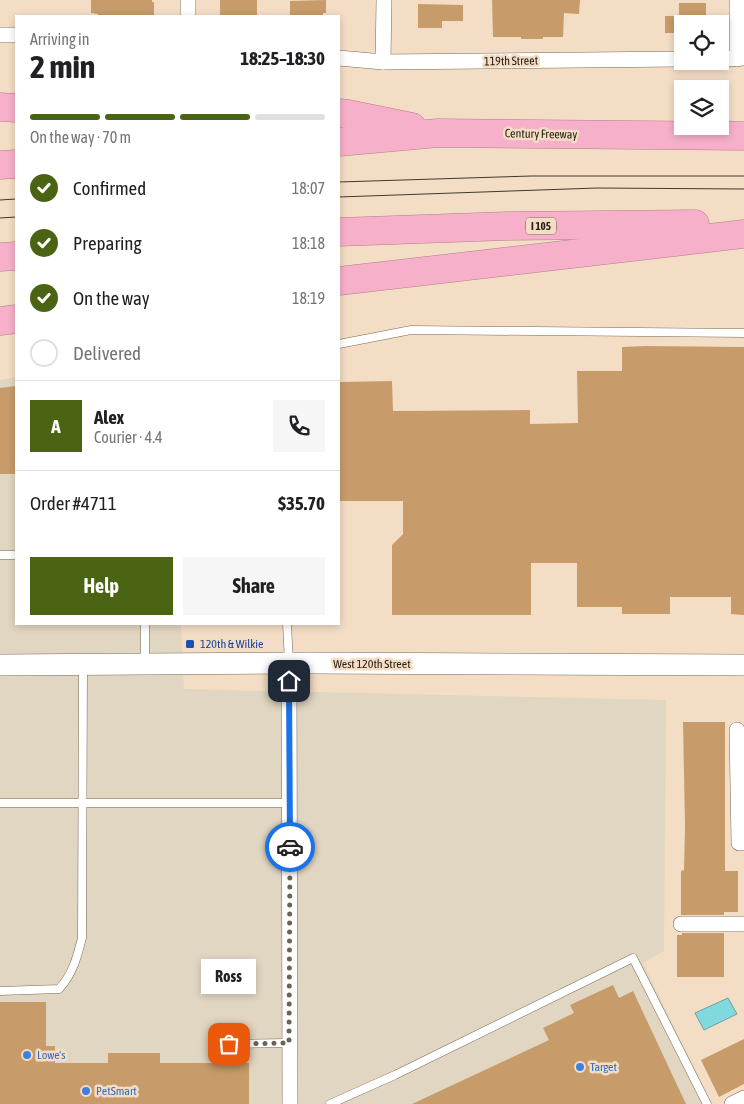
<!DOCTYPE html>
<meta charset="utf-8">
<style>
body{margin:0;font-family:"Asap Condensed",sans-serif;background:#f6f6f6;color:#202124;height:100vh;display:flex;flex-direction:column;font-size:19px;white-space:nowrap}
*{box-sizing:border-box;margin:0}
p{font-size:16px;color:#757577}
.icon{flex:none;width:28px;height:28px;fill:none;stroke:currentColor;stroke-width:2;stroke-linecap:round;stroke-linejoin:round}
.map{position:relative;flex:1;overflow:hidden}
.side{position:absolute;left:15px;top:15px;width:325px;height:610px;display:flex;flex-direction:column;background:#fff;border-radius:0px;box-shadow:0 2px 8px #0003}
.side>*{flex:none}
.buttons{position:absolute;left:674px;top:15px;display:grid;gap:10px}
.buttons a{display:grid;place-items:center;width:55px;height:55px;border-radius:0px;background:#fff;box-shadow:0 2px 8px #0003;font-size:25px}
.pin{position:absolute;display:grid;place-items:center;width:42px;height:42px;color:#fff;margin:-21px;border-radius:10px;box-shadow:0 2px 8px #0006}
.courier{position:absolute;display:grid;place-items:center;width:50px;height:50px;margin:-25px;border:4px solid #1a73e8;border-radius:50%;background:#fff;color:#222;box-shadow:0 1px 6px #0007}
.bubble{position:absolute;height:35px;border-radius:0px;background:#fff;box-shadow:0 2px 8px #0003;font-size:16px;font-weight:700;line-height:35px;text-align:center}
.headline em{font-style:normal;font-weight:700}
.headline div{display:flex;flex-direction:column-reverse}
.headline{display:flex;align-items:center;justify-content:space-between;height:85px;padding:0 15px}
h1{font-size:32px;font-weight:700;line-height:38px}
.bar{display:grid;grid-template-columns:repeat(4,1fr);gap:8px 5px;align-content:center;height:60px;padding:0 15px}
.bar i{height:6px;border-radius:4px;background:#e0e0e0}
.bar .active{background:#4b6414}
.bar p{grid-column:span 4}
.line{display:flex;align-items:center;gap:12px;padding:0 15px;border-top:1px solid #e0e0e0}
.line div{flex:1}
.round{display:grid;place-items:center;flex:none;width:52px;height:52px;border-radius:0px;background:#f6f6f6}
ol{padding:0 15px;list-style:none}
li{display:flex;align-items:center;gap:15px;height:55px}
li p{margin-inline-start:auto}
li .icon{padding:5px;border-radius:50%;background:#4b6414;color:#fff;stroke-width:4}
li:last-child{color:#757577}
li i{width:28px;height:28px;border:2px solid #e0e0e0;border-radius:50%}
.primary-button{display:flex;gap:10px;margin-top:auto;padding:10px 15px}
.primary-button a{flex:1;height:58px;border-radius:0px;background:#4b6414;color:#fff;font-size:20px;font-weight:700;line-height:58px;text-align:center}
.primary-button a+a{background:#f6f6f6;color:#202124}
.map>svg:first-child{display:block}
.commercial{fill:#e1d6c2}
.water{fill:#81d9dd;stroke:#66a2a2}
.building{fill:#c89c6a}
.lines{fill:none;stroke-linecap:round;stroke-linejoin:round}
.lane-casing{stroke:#7b6853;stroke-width:9}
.street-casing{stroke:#7b6853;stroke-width:16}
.secondary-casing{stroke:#7b6853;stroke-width:22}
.highway-casing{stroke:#af7e8b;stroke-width:29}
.lane{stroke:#fff;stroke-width:8}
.street{stroke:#fff;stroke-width:15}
.secondary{stroke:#fff;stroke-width:21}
.highway{stroke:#f7b0c9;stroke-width:28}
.tram{stroke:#42382d;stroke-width:1}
.done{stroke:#6f6254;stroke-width:5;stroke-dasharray:0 9}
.route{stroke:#1a73e8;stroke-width:6}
.transit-dot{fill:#1a4fb4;stroke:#f4ddc5;stroke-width:2}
.shop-dot{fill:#3f7fe0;stroke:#f4ddc5;stroke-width:2}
.labels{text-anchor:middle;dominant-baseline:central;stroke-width:5;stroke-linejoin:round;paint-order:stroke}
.shield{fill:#f4ddc5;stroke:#65594b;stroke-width:1}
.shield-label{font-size:11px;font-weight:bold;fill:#282017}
.street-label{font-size:12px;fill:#282017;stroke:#f4ddc5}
.transit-label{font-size:12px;fill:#164399;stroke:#f4ddc5;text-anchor:start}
.shop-label{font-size:12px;fill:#366cbe;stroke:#f4ddc5;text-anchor:start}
</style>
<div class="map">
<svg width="744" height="1104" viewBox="0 0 744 1104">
<rect width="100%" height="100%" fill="#f4ddc5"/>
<path class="commercial" d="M 16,377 L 16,624 L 181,624 L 184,689 L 666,700 L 664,951 L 643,963 L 712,1104 L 0,1104 L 0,380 Z"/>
<path class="water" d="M 728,998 L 737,1014 L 704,1030 L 695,1013 Z"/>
<g class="building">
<path d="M 91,0 L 152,0 L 152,2 L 154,2 L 154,16 L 98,16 L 98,14 L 91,13 Z"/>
<rect x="220" y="0" width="37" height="16"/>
<path d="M 326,0 L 326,13 L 323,13 L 323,16 L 290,16 L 290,1 Z"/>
<path d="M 492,0 L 580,0 L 579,14 L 564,13 L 563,37 L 543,37 L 543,39 L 521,39 L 521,37 L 493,37 Z"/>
<path d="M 679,3 L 706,3 L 706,21 L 703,21 L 703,24 L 682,24 L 682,33 L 665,33 L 665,16 L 679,16 Z"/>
<path d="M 418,4 L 463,5 L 463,21 L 442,21 L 442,28 L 418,28 Z"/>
<path d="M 645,346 L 744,347 L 744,615 L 731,614 L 731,597 L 670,597 L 670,614 L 622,614 L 622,607 L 577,607 L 577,563 L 531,563 L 531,615 L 392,615 L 392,545 L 403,534 L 403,501 L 339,501 L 339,382 L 392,381 L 393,411 L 530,410 L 530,424 L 578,423 L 577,371 L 622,371 L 622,347 Z"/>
<path d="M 16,386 L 16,474 L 0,474 L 0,388 Z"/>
<path d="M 683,722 L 725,722 L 725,871 L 738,871 L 738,912 L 724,912 L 724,915 L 681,915 L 681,871 L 684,870 L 685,826 Z"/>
<path d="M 682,933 L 724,933 L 724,977 L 677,977 L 677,935 L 682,935 Z"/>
<path d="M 613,985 L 619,998 L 633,991 L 686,1104 L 412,1104 L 549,1040 L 543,1028 L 574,1013 L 570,1005 Z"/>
<path d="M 0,1002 L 46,1002 L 46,1046 L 55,1046 L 55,1063 L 108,1063 L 108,1053 L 160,1053 L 160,1063 L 249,1063 L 249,1104 L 0,1104 Z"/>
<path d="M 744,1039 L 744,1084 L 719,1097 L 701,1060 Z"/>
</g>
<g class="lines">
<g class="lane-casing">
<g id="lane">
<path d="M 339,344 L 411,330 L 744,333"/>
<path d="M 0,555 L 16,555"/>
<path d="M 145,624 L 145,662"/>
<path d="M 287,624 L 289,662"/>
<path d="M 0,803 L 290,803"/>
<path d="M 0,991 L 59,989 C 73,974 77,957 82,938 L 83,666"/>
<path d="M 229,1044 L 289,1043"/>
<path d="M 330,1104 L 395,1075 L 633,958 L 707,1104"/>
</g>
</g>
<g class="street-casing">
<g id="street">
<path d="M 188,0 L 188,16"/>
<path d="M 0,35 L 16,35"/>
<path d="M 339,58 L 383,62 L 682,59"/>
<path d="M 720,59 L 744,58"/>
<path d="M 737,59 L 737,0"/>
<path d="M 383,62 L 384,0"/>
<path d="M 289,663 L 290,1104"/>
<path d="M 737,730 L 739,843 L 744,843"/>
<path d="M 681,924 L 744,924"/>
<path d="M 732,1104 L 744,1098"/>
</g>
</g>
<g class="secondary-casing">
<path id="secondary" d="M 0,665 L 309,663 L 744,665"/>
</g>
<g class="highway-casing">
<g id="highway">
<path d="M 0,107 L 16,108"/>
<path d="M 339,113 L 348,114 L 412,127"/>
<path d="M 339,142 L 438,133 L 744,136"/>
<path d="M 0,165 L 16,164"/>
<path d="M 339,232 L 507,226 L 695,224"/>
<path d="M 0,257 L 16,256"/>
<path d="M 339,281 L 744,234"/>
<path d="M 0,321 L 16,319"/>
</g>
</g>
<use href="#lane" class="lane"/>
<use href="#street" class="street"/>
<use href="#secondary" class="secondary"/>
<use href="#highway" class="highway"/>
<g class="tram">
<path d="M 339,182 L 531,176 L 744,176"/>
<path d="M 339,197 L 597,188 L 744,189"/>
<path d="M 0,200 L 16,199"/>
<path d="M 0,218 L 16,217"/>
</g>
</g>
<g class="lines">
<path class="done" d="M 229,1044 L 289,1043 L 290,847"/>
<path class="route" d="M 289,681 L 290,847"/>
</g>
<rect class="transit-dot" x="185" y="639" width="10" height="10" rx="2.5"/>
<g class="shop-dot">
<circle cx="27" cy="1055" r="5"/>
<circle cx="580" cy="1067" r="5"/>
<circle cx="86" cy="1091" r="5"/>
</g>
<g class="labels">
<rect class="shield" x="526" y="217.5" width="30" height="17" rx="4"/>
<g class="shield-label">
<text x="541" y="226">I 105</text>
</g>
<g class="street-label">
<text transform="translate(511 61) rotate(-1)">119th Street</text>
<text transform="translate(541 134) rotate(1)">Century Freeway</text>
<text x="372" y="664">West 120th Street</text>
</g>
<g class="transit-label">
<text x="200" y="644">120th &amp; Wilkie</text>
</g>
<g class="shop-label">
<text x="37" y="1055">Lowe's</text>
<text x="590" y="1067">Target</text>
<text x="96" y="1091">PetSmart</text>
</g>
</g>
</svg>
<div class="buttons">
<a><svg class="icon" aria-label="locate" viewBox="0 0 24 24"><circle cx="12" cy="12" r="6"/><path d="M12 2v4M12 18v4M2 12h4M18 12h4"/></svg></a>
<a><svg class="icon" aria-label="layers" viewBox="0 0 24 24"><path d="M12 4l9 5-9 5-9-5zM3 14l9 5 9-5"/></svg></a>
</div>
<div class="pin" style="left:229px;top:1044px;background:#ea580c"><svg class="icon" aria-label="bag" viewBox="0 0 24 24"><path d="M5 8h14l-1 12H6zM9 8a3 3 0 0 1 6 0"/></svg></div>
<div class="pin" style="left:289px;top:681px;background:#1f2937"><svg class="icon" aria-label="home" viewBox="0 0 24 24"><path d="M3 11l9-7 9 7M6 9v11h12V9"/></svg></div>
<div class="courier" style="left:290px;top:847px"><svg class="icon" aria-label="car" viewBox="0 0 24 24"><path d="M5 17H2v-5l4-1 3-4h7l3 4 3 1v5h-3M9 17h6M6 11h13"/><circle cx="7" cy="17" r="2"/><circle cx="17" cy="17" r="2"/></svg></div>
<div class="bubble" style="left:201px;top:959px;width:55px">Ross</div>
<section class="side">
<div class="headline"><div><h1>2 min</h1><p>Arriving in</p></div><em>18:25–18:30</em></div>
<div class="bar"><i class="active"></i><i class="active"></i><i class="active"></i><i></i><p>On the way · 70 m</p></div>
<ol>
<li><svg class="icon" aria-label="check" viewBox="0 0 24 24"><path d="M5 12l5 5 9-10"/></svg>Confirmed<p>18:07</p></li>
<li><svg class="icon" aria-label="check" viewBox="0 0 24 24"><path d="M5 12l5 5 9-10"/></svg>Preparing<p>18:18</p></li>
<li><svg class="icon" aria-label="check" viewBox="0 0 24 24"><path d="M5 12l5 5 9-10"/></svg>On the way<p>18:19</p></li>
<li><i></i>Delivered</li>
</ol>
<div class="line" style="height:90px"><b class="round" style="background:#4b6414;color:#fff">A</b><div><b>Alex</b><p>Courier · 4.4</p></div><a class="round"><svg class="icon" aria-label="phone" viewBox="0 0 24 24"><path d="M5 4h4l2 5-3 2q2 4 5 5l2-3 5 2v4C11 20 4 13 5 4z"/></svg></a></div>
<div class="line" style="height:65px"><div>Order #4711</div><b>$35.70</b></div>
<div class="primary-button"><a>Help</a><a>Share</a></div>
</section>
</div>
